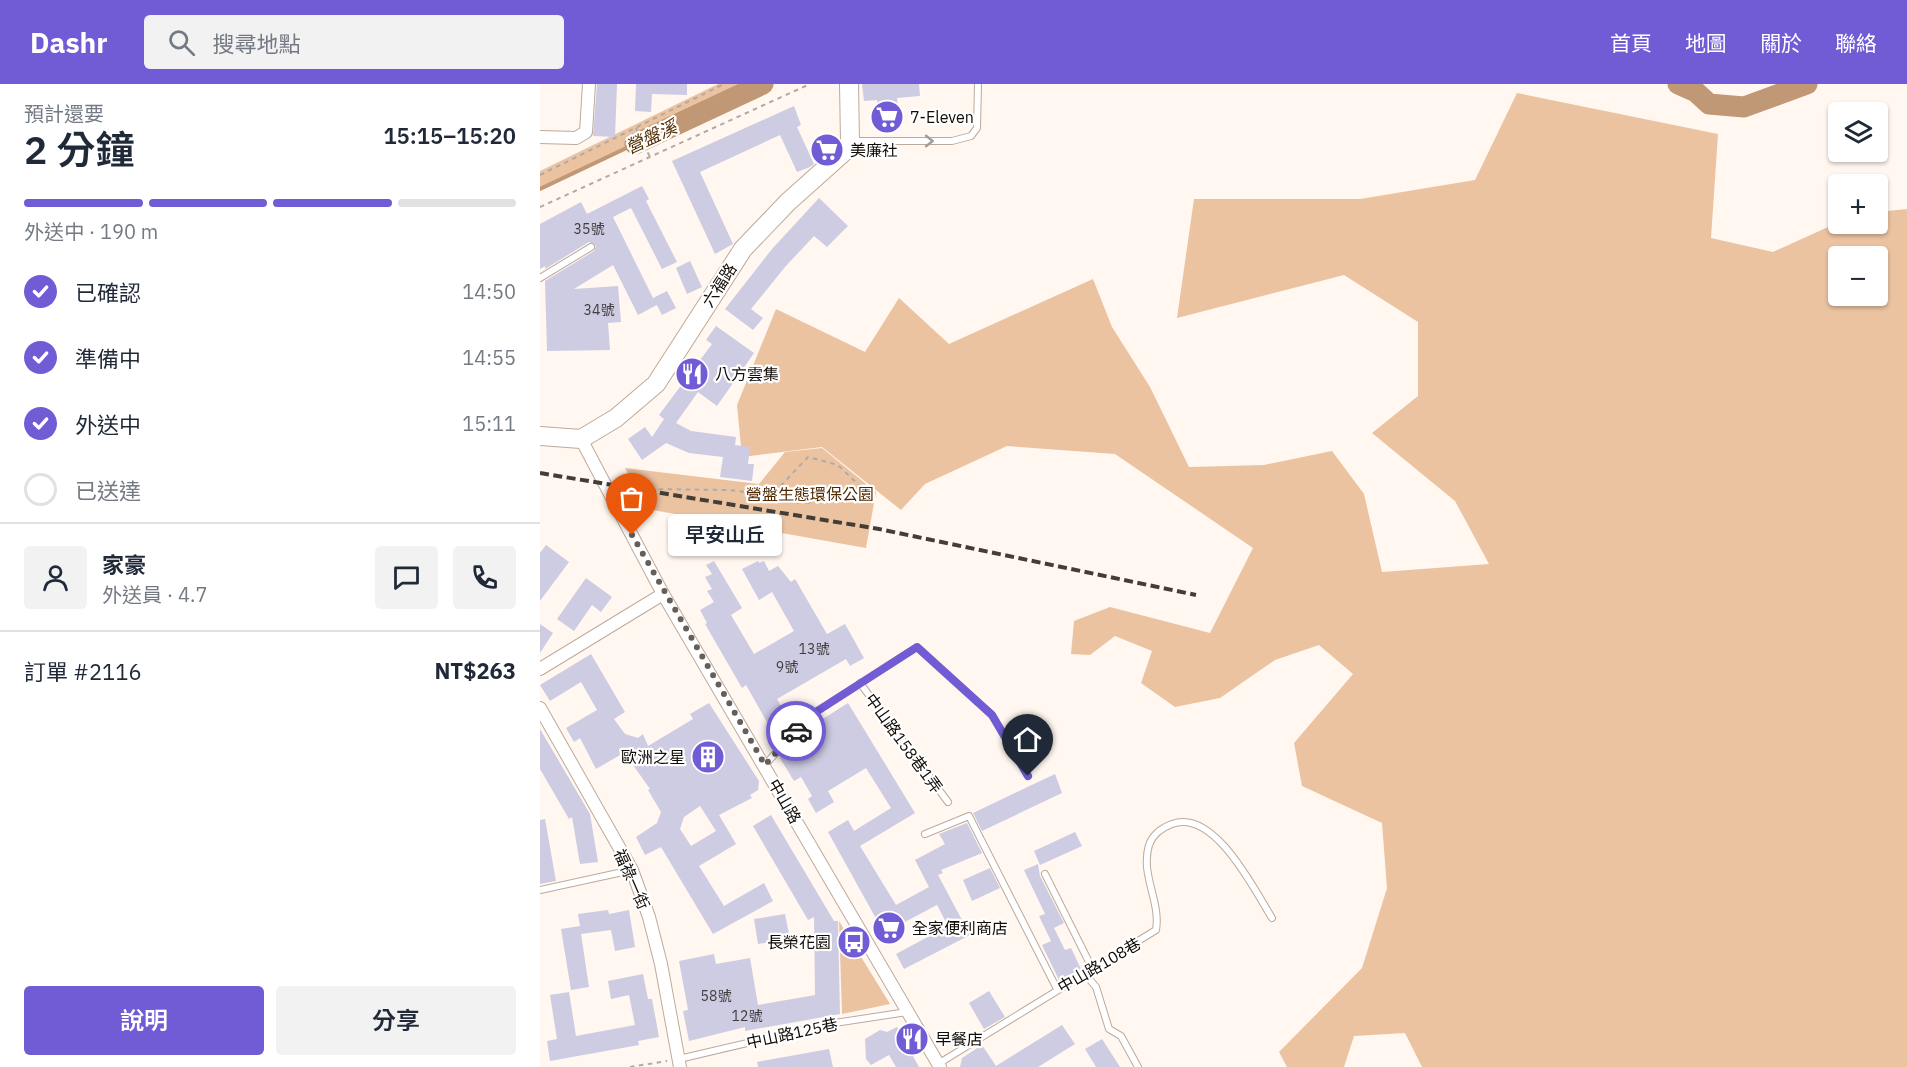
<!DOCTYPE html>
<html lang="zh-TW">
<meta charset="utf-8">
<style>
body{margin:0;font-family:"IBM Plex Sans","Noto Sans TC",sans-serif;background:#f2f2f3;color:#1f2937;height:100vh;display:flex;flex-direction:column;font-size:22px;white-space:nowrap}
*{box-sizing:border-box;margin:0}
p{font-size:20px;color:#747a83}
.icon{flex:none;width:33px;height:33px;fill:none;stroke:currentColor;stroke-width:2;stroke-linecap:round;stroke-linejoin:round}
.map{position:relative;flex:1;overflow:hidden}
.details{display:flex;flex-direction:column;background:#fff;width:540px}
.details>*{flex:none}
.controls{position:absolute;left:1288px;top:18px;display:grid;gap:12px}
.controls a{display:grid;place-items:center;width:60px;height:60px;border-radius:6px;background:#fff;box-shadow:0 2px 4px #0004;font-size:30px}
.pin{position:absolute;display:grid;place-items:center;width:51px;height:51px;color:#fff;margin:-62px -26px;border-radius:50% 50% 50% 0;rotate:-45deg;box-shadow:0 0 6px #0007}
.pin .icon{rotate:45deg}
.courier{position:absolute;display:grid;place-items:center;width:60px;height:60px;margin:-30px;border:4px solid #715cd6;border-radius:50%;background:#fff;color:#222;box-shadow:0 2px 8px #0007}
.bubble{position:absolute;height:42px;border-radius:6px;background:#fff;box-shadow:0 2px 4px #0004;font-size:20px;font-weight:600;line-height:42px;text-align:center}
.headline em{font-style:normal;font-weight:600}
.headline div{display:flex;flex-direction:column-reverse}
.headline{display:flex;align-items:center;justify-content:space-between;height:102px;padding:0 24px}
h1{font-size:39px;font-weight:600;line-height:45px}
.bar{display:grid;grid-template-columns:repeat(4,1fr);gap:9px 6px;align-content:center;height:72px;padding:0 24px}
.bar i{height:8px;border-radius:4px;background:#e0e1e3}
.bar .on{background:#715cd6}
.bar p{grid-column:span 4}
.line{display:flex;align-items:center;gap:15px;padding:0 24px;border-top:2px solid #e0e1e3}
.line div{flex:1}
.round{display:grid;place-items:center;flex:none;width:63px;height:63px;border-radius:6px;background:#f2f2f3}
ol{padding:0 24px;list-style:none}
li{display:flex;align-items:center;gap:18px;height:66px}
li p{margin-inline-start:auto}
li .icon{padding:6px;border-radius:50%;background:#715cd6;color:#fff;stroke-width:4}
li:last-child{color:#747a83}
li i{width:33px;height:33px;border:3px solid #e0e1e3;border-radius:50%}
.cta{display:flex;gap:12px;margin-top:auto;padding:12px 24px}
.cta a{flex:1;height:69px;border-radius:6px;background:#715cd6;color:#fff;font-size:24px;font-weight:600;line-height:69px;text-align:center}
.cta a+a{background:#f2f2f3;color:#1f2937}
header{display:flex;align-items:center;gap:36px;box-sizing:border-box;height:84px;padding:0 30px;background:#715cd6;color:#fff}
header strong{font-size:28px}
nav{display:flex;gap:33px;margin-inline-start:auto;font-size:21px}
.search{width:420px;height:54px;background:#f2f2f3;display:flex;align-items:center;gap:15px;box-sizing:border-box;padding:0 21px;border-radius:6px;color:#747a83;font-size:22px}
main{display:flex;flex:1;min-height:0}
.map>svg:first-child{display:block}
.green{fill:#ebc3a1;fill-rule:evenodd}
.lines{fill:none;stroke-linecap:round;stroke-linejoin:round}
.stream{stroke:#c09876;stroke-width:4}
.river{stroke:#c09876;stroke-width:21}
.building{fill:#cdcce3;fill-rule:evenodd}
.lane-casing{stroke:#bdaa9b;stroke-width:8}
.street-casing{stroke:#bdaa9b;stroke-width:14}
.secondary-casing{stroke:#bdaa9b;stroke-width:20}
.path{stroke:#b1aaa3;stroke-width:2;stroke-dasharray:4.5 4.5;stroke-linecap:butt}
.lane{stroke:#fff;stroke-width:6}
.street{stroke:#fff;stroke-width:12}
.secondary{stroke:#fff;stroke-width:18}
.rail{stroke:#433d37;stroke-width:4;stroke-dasharray:9 4.5;stroke-linecap:butt}
.oneway{stroke:#a09e9c}
.done{stroke:#655e59;stroke-width:6;stroke-dasharray:0 10.8}
.route{stroke:#715cd6;stroke-width:8}
.labels{text-anchor:middle;dominant-baseline:central;stroke-width:4.5;stroke-linejoin:round;paint-order:stroke}
.number-label{font-size:14px;fill:#413c3e}
.poi-label{font-size:16px;fill:#120c07;stroke:#fff;text-anchor:start}
.street-label{font-size:16px;fill:#120c07;stroke:#fff}
.park-label{font-size:16px;fill:#502900;stroke:#fff}
.water-label{font-size:18px;font-style:italic;fill:#522c00;stroke:#fff}
</style>
<header>
<strong>Dashr</strong>
<div class="search"><svg class="icon" aria-label="search" viewBox="0 0 24 24"><circle cx="10" cy="10" r="6"/><path d="M15 15l6 6"/></svg>搜尋地點</div>
<nav><a>首頁</a><a>地圖</a><a>關於</a><a>聯絡</a></nav>
</header>
<main>
<section class="details">
<div class="headline"><div><h1>2 分鐘</h1><p>預計還要</p></div><em>15:15–15:20</em></div>
<div class="bar"><i class="on"></i><i class="on"></i><i class="on"></i><i></i><p>外送中 · 190 m</p></div>
<ol>
<li><svg class="icon" aria-label="check" viewBox="0 0 24 24"><path d="M5 12l5 5 9-10"/></svg>已確認<p>14:50</p></li>
<li><svg class="icon" aria-label="check" viewBox="0 0 24 24"><path d="M5 12l5 5 9-10"/></svg>準備中<p>14:55</p></li>
<li><svg class="icon" aria-label="check" viewBox="0 0 24 24"><path d="M5 12l5 5 9-10"/></svg>外送中<p>15:11</p></li>
<li><i></i>已送達</li>
</ol>
<div class="line" style="height:108px"><a class="round"><svg class="icon" aria-label="person" viewBox="0 0 24 24"><circle cx="12" cy="8" r="4"/><path d="M4 21q1-7 8-7t8 7"/></svg></a><div><b>家豪</b><p>外送員 · 4.7</p></div><a class="round"><svg class="icon" aria-label="chat" viewBox="0 0 24 24"><path d="M4 5h16v11H9l-5 4z"/></svg></a><a class="round"><svg class="icon" aria-label="phone" viewBox="0 0 24 24"><path d="M5 4h4l2 5-3 2q2 4 5 5l2-3 5 2v4C11 20 4 13 5 4z"/></svg></a></div>
<div class="line" style="height:78px"><div>訂單 #2116</div><b>NT$263</b></div>
<div class="cta"><a>說明</a><a>分享</a></div>
</section>
<div class="map">
<svg width="1367" height="983" viewBox="0 0 1367 983">
<rect width="100%" height="100%" fill="#fff7f0"/>
<g class="green">
<path d="M 178,0 L 222,0 L 0,104 L 0,87 Z"/>
<path d="M 977,9 L 1178,50 L 1171,154 L 1233,168 L 1299,138 L 1338,140 L 1338,128 L 1367,125 L 1367,983 L 882,983 L 865,949 L 814,952 L 804,983 L 747,983 L 739,968 L 822,884 L 847,804 L 842,739 L 762,702 L 754,659 L 813,590 L 779,561 L 735,576 L 680,614 L 635,623 L 601,599 L 612,567 L 575,552 L 550,571 L 531,570 L 534,537 L 570,523 L 670,549 L 713,464 L 575,370 L 467,362 L 385,400 L 361,426 L 282,363 L 202,373 L 197,321 L 236,225 L 325,268 L 359,214 L 409,260 L 553,195 L 572,243 L 610,303 L 649,383 L 724,381 L 792,367 L 824,410 L 842,488 L 949,480 L 915,417 L 832,349 L 878,312 L 878,238 L 804,191 L 637,234 L 654,115 L 820,115 L 935,96 ZM 1299,172 L 1338,172 L 1338,212 L 1299,212 Z"/>
<path d="M 282,364 L 336,408 L 326,464 L 107,425 L 85,384 L 219,400 L 245,368 Z"/>
<path d="M 299,837 L 350,920 L 302,930 Z"/>
</g>
<g class="lines">
<path class="stream" d="M 0,105 L 95,60"/>
<g class="river">
<path d="M 1138,0 L 1156,8 L 1169,20 L 1204,23 L 1267,0"/>
<path d="M 95,60 L 223,0"/>
</g>
</g>
<g class="building">
<path d="M 57,0 L 77,0 L 75,53 L 53,52 Z"/>
<path d="M 96,0 L 147,0 L 147,11 L 112,10 L 111,28 L 95,27 Z"/>
<path d="M 322,0 L 379,0 L 380,12 L 357,14 L 360,44 L 339,45 L 337,16 L 324,17 Z"/>
<path d="M 254,22 L 261,41 L 257,43 L 274,80 L 270,83 L 257,88 L 240,51 L 160,88 L 193,160 L 175,170 L 132,77 Z"/>
<path d="M 102,102 L 109,115 L 106,117 L 137,178 L 122,185 L 91,124 L 73,133 L 113,214 L 127,207 L 136,224 L 122,231 L 117,221 L 98,231 L 73,181 L 34,205 L 78,202 L 81,238 L 68,239 L 70,266 L 7,267 L 5,197 L 54,167 L 56,162 L 49,158 L 5,185 L 5,182 L 0,185 L 0,140 L 41,118 L 47,130 Z"/>
<path d="M 279,114 L 308,142 L 287,163 L 274,152 L 245,183 L 211,225 L 223,234 L 213,246 L 185,225 L 232,165 Z"/>
<path d="M 150,177 L 162,203 L 147,210 L 136,184 Z"/>
<path d="M 176,242 L 214,269 L 177,322 L 158,308 L 136,339 L 151,347 L 196,353 L 195,361 L 210,363 L 208,380 L 214,380 L 212,397 L 180,393 L 183,373 L 149,369 L 126,359 L 102,376 L 88,355 L 105,343 L 112,353 L 124,335 L 119,331 L 172,260 L 166,256 Z"/>
<path d="M 6,461 L 29,478 L 0,517 L 0,469 Z"/>
<path d="M 174,477 L 202,524 L 191,531 L 214,570 L 254,547 L 232,508 L 219,516 L 202,485 L 218,477 L 219,479 L 224,477 L 229,487 L 238,482 L 251,498 L 255,495 L 287,550 L 305,540 L 324,574 L 310,582 L 306,575 L 237,615 L 250,637 L 232,647 L 206,601 L 202,604 L 165,540 L 167,539 L 160,526 L 174,518 L 167,507 L 172,505 L 165,493 L 172,490 L 166,481 Z"/>
<path d="M 46,494 L 72,513 L 61,528 L 52,521 L 34,547 L 17,535 Z"/>
<path d="M 0,540 L 13,549 L 0,569 Z"/>
<path d="M 51,570 L 85,628 L 74,635 L 85,650 L 98,654 L 103,650 L 108,662 L 153,635 L 150,630 L 169,619 L 219,697 L 218,706 L 210,711 L 212,714 L 179,731 L 196,760 L 159,782 L 184,822 L 224,799 L 233,817 L 173,850 L 121,763 L 105,771 L 96,753 L 117,739 L 121,728 L 108,706 L 110,705 L 88,674 L 80,671 L 56,685 L 40,654 L 34,658 L 26,644 L 57,626 L 41,598 L 10,617 L 0,601 ZM 160,722 L 176,747 L 151,762 L 140,745 L 144,733 Z"/>
<path d="M 308,619 L 375,729 L 320,762 L 356,821 L 389,803 L 375,776 L 405,760 L 399,750 L 427,739 L 442,769 L 401,786 L 403,789 L 398,791 L 430,851 L 364,885 L 356,870 L 408,842 L 397,821 L 344,849 L 288,748 L 308,736 L 314,747 L 351,724 L 326,684 L 288,707 L 294,718 L 276,729 L 268,715 L 272,712 L 261,693 L 254,697 L 240,674 L 270,643 Z"/>
<path d="M 0,645 L 50,730 L 58,778 L 40,780 L 32,733 L 29,735 L 0,685 Z"/>
<path d="M 515,690 L 522,709 L 442,747 L 433,729 Z"/>
<path d="M 231,731 L 294,837 L 298,837 L 300,930 L 205,947 L 205,943 L 149,957 L 143,927 L 148,926 L 139,877 L 174,870 L 176,880 L 210,874 L 218,921 L 275,911 L 274,833 L 268,836 L 213,742 Z"/>
<path d="M 5,735 L 16,797 L 0,800 L 0,736 Z"/>
<path d="M 535,748 L 542,762 L 500,781 L 494,767 Z"/>
<path d="M 498,780 L 500,792 L 524,839 L 514,844 L 525,866 L 531,864 L 541,885 L 519,896 L 502,861 L 511,857 L 499,832 L 505,830 L 484,786 Z"/>
<path d="M 450,784 L 460,804 L 432,817 L 423,796 Z"/>
<path d="M 68,826 L 69,830 L 89,826 L 95,863 L 75,867 L 71,846 L 41,850 L 49,903 L 31,906 L 21,845 L 40,842 L 38,830 Z"/>
<path d="M 245,830 L 250,855 L 218,860 L 214,835 Z"/>
<path d="M 103,890 L 108,915 L 112,915 L 119,953 L 98,957 L 99,961 L 10,977 L 7,957 L 17,955 L 10,911 L 29,908 L 36,952 L 95,941 L 89,911 L 71,915 L 68,897 Z"/>
<path d="M 449,907 L 465,933 L 444,945 L 429,919 Z"/>
<path d="M 522,941 L 535,960 L 498,983 L 420,983 L 422,974 L 442,961 L 456,982 Z"/>
<path d="M 357,943 L 379,983 L 356,983 L 349,971 L 331,981 L 326,975 L 325,955 L 340,946 L 347,948 Z"/>
<path d="M 562,955 L 580,983 L 556,983 L 545,965 Z"/>
<path d="M 289,965 L 293,983 L 218,983 L 217,978 Z"/>
</g>
<g class="lines">
<g class="lane-casing">
<g id="lane">
<path d="M 313,57 L 412,57 L 431,52 L 437,44 L 438,0"/>
<path d="M 0,194 L 51,163"/>
<path d="M 320,599 L 408,718"/>
<path d="M 225,681 L 268,633 L 377,563 L 452,631 L 488,692"/>
<path d="M 385,750 L 429,732 L 517,905"/>
<path d="M 505,790 L 552,884"/>
<path d="M 0,806 L 92,786"/>
<path d="M 545,890 L 556,903 L 569,945 L 581,952 L 598,983"/>
<path d="M 139,975 L 288,940 L 367,928"/>
<path d="M 398,980 L 616,846 C 621,817 600,791 609,761 C 613,750 621,744 632,740 C 674,724 714,805 732,834"/>
</g>
</g>
<g class="street-casing">
<g id="street">
<path d="M 0,53 L 36,54 L 46,48 L 49,0"/>
<path d="M 41,355 L 123,510 L 400,983"/>
<path d="M 0,585 L 123,510"/>
<path d="M 0,624 L 92,786 L 109,833 L 121,880 L 140,983"/>
</g>
</g>
<g class="secondary-casing">
<path id="secondary" d="M 0,352 L 41,355 L 76,334 L 116,300 L 203,165 L 248,118 L 305,67 L 310,57 L 309,0"/>
</g>
<g class="path">
<path d="M 96,44 L 110,73"/>
<path d="M 0,91 L 184,0"/>
<path d="M 0,123 L 270,0"/>
<path d="M 75,396 L 106,405 L 188,406 L 232,411 L 268,373 L 298,381 L 328,410 C 306,414 250,427 232,411"/>
<path d="M 90,983 L 127,977"/>
</g>
<use href="#lane" class="lane"/>
<use href="#street" class="street"/>
<use href="#secondary" class="secondary"/>
<path class="rail" d="M 0,389 L 339,445 L 656,511"/>
</g>
<defs><path id="oneway-chevron" d="M-2-3.5L2.5 0L-2 3.5" fill="none" stroke-width="1.6" stroke-linecap="round" stroke-linejoin="round" transform="scale(1.5)"/></defs>
<use class="oneway" href="#oneway-chevron" transform="translate(389 57)"/>
<g class="lines">
<path class="done" d="M 92,451 L 225,681 L 256,647"/>
<path class="route" d="M 256,647 L 268,633 L 377,563 L 452,631 L 488,692"/>
</g>
<defs>
<g id="supermarket-disc" transform="scale(1.725)"><circle r="9.5" fill="#715cd6" stroke="#fff"/><path d="M-6-5.5h2.5l.6 2H6L4.5 2H-2.5L-4.4-4H-6ZM-1.5 3.2a1.3 1.3 0 1 0 .1 0ZM3 3.2a1.3 1.3 0 1 0 .1 0Z" fill="#fff"/></g>
<g id="restaurant-disc" transform="scale(1.725)"><circle r="9.5" fill="#715cd6" stroke="#fff"/><path d="M-5-6h1v4h1v-4h1v4h1v-4h1v5L-1.5 .5V6h-2V.5L-5-1ZM5-6V6H3V1.5H1.5Q1.5-4 5-6Z" fill="#fff"/></g>
<g id="building-disc" transform="scale(1.725)"><circle r="9.5" fill="#715cd6" stroke="#fff"/><path d="M-4-6H4V6H1V3H-1V6H-4ZM-2.5-4.3h1.7v1.8h-1.7ZM.8-4.3h1.7v1.8H.8ZM-2.5-1h1.7V.8h-1.7ZM.8-1h1.7V.8H.8Z" fill="#fff"/></g>
<g id="bus-disc" transform="scale(1.725)"><circle r="9.5" fill="#715cd6" stroke="#fff"/><path d="M-5-6H5V4H4V6H2V4H-2V6H-4V4H-5ZM-3.5-4V0h7V-4ZM-3.5 1.2v1.5H-2V1.2ZM2 1.2v1.5H3.5V1.2Z" fill="#fff"/></g>
</defs>
<g fill-rule="evenodd">
<use href="#supermarket-disc" x="347" y="33"/>
<use href="#supermarket-disc" x="287" y="66"/>
<use href="#restaurant-disc" x="152" y="290"/>
<use href="#building-disc" x="168" y="673"/>
<use href="#supermarket-disc" x="349" y="844"/>
<use href="#bus-disc" x="314" y="858"/>
<use href="#restaurant-disc" x="372" y="955"/>
</g>
<g class="labels">
<g class="number-label">
<text x="49" y="145">35號</text>
<text x="59" y="226">34號</text>
<text x="274" y="565">13號</text>
<text x="247" y="583">9號</text>
<text x="176" y="912">58號</text>
<text x="207" y="932">12號</text>
</g>
<g class="poi-label">
<text x="370" y="33">7-Eleven</text>
<text x="310" y="66">美廉社</text>
<text x="175" y="290">八方雲集</text>
<text x="145" y="673" text-anchor="end">歐洲之星</text>
<text x="372" y="844">全家便利商店</text>
<text x="291" y="858" text-anchor="end">長榮花園</text>
<text x="395" y="955">早餐店</text>
</g>
<g class="street-label">
<text transform="translate(179 201) rotate(-57)">六福路</text>
<text transform="translate(364 659) rotate(54)">中山路158巷1弄</text>
<text transform="translate(245 717) rotate(60)">中山路</text>
<text transform="translate(92 795) rotate(66)">福祿一街</text>
<text transform="translate(559 881) rotate(-30)">中山路108巷</text>
<text transform="translate(252 949) rotate(-12)">中山路125巷</text>
</g>
<g class="park-label">
<text x="270" y="410">營盤生態環保公園</text>
</g>
<g class="water-label">
<text transform="translate(111 53) rotate(-25)">營盤溪</text>
</g>
</g>
</svg>
<div class="controls">
<a><svg class="icon" aria-label="layers" viewBox="0 0 24 24"><path d="M12 4l9 5-9 5-9-5zM3 14l9 5 9-5"/></svg></a>
<a>+</a>
<a>−</a>
</div>
<div class="pin" style="left:92px;top:451px;background:#ea580c"><svg class="icon" aria-label="bag" viewBox="0 0 24 24"><path d="M5 8h14l-1 12H6zM9 8a3 3 0 0 1 6 0"/></svg></div>
<div class="pin" style="left:488px;top:692px;background:#1f2937"><svg class="icon" aria-label="home" viewBox="0 0 24 24"><path d="M3 11l9-7 9 7M6 9v11h12V9"/></svg></div>
<div class="courier" style="left:256px;top:647px"><svg class="icon" aria-label="car" viewBox="0 0 24 24"><path d="M5 17H2v-5l4-1 3-4h7l3 4 3 1v5h-3M9 17h6M6 11h13"/><circle cx="7" cy="17" r="2"/><circle cx="17" cy="17" r="2"/></svg></div>
<div class="bubble" style="left:128px;top:430px;width:114px">早安山丘</div>
</div>
</main>
